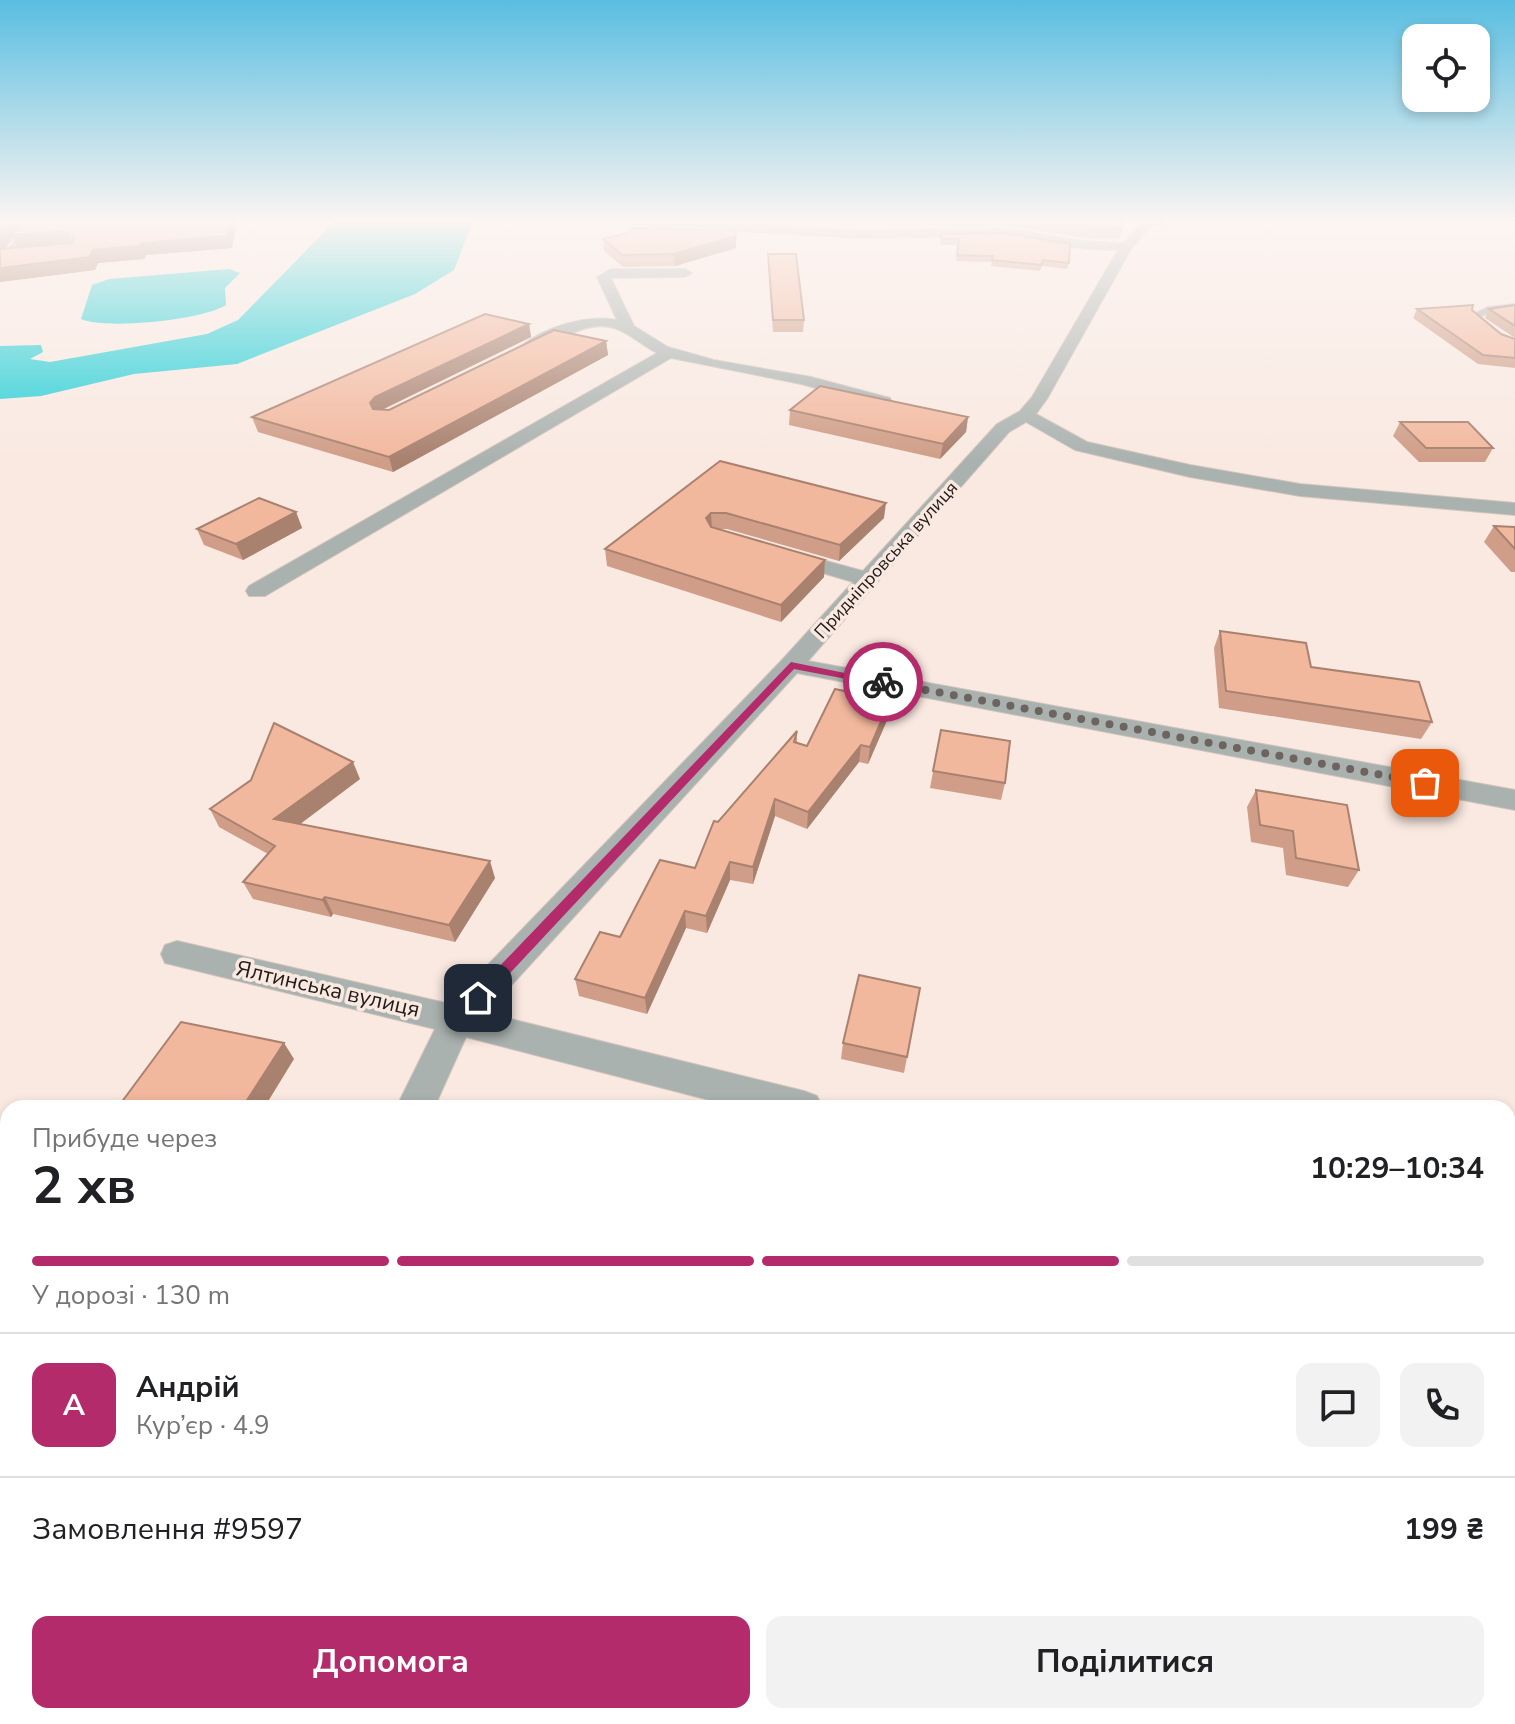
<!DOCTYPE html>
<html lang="uk">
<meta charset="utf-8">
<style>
body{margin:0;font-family:"Nunito Sans",sans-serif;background:#f2f2f2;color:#202124;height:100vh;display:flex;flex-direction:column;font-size:30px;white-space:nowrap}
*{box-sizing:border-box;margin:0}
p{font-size:26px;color:#757577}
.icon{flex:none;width:44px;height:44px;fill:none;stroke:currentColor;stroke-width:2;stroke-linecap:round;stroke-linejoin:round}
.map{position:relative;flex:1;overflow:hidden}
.side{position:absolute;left:0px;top:1100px;width:1516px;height:624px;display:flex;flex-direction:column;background:#fff;border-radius:24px 24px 0 0;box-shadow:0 4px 12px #0003}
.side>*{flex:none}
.buttons{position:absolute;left:1402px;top:24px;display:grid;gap:16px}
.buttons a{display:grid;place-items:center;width:88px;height:88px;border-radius:16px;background:#fff;box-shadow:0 4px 12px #0003;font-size:40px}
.pin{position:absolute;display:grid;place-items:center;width:68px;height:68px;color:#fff;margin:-34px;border-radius:16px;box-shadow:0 4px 12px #0006}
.courier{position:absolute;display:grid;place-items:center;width:80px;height:80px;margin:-40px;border:6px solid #b42b6b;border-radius:50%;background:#fff;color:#222;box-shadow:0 2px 10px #0007}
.headline em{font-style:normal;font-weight:700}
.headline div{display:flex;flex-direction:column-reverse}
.headline{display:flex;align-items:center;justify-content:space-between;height:136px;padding:0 32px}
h1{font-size:52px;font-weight:700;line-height:60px}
.bar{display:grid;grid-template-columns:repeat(4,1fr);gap:12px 8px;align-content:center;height:96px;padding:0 32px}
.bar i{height:10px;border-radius:6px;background:#e0e0e0}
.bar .active{background:#b42b6b}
.bar p{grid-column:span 4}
.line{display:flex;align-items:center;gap:20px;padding:0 32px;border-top:2px solid #e0e0e0}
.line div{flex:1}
.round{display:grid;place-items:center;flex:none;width:84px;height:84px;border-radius:16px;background:#f2f2f2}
.primary-button{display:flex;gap:16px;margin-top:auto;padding:16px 32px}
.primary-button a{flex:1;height:92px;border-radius:16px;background:#b42b6b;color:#fff;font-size:32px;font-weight:700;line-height:92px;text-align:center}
.primary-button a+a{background:#f2f2f2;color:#202124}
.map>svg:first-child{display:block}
.water{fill:#23ced6}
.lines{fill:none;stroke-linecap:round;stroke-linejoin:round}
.service-casing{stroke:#d2c4bd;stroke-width:2}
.minor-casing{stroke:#d2c4bd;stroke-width:2}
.service{fill:#aab2af;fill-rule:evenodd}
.minor{fill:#aab2af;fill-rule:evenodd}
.wall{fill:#d09e88;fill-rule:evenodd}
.shaded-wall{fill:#a9816f}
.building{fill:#f2b89e;stroke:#a9816f;stroke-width:2}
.route{fill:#b42b6b}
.done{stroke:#6d635f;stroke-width:8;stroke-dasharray:0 14.4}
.labels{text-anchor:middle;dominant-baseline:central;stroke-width:7;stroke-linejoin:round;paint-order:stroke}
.far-street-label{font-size:18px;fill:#211b19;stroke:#f9e9e1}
.street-label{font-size:22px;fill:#211b19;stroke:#f9e9e1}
</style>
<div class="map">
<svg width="1515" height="1724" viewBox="0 0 1515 1724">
<rect width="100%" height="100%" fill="#f9e9e1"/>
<g class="water">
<path d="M 337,219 L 481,219 L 472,223 L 454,270 L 415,294 L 237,364 L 134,374 L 41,396 L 0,399 L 0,346 L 41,345 L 43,352 L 30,359 L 50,362 L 207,334 L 238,320 Z"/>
<path d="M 229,269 L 240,273 L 225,288 L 226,305 C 203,320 106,330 81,319 L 92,285 L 109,279 Z"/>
</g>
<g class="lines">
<g class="service-casing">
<g id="service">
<path d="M 29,219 L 35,219 L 7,257 L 3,257 Z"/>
<path d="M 1515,304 L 1515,308 L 1493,311 L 1479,317 L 1504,337 L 1515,342 L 1515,347 L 1498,341 L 1470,316 L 1488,307 Z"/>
</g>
</g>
<g class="minor-casing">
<g id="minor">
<path d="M 615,219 L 860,230 L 1003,228 L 1085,241 L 1123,243 L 1146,219 L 1158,219 L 1131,249 L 1047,399 L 1036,414 L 1087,442 L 1190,465 L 1300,484 L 1515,503 L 1515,515 L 1300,496 L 1190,477 L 1075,450 L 1026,422 L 1009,432 L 808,661 L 1515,790 L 1515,810 L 797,673 L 486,1013 L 804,1091 L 817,1096 L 823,1108 L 740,1108 L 466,1037 L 434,1108 L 396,1108 L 435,1029 L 165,963 L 161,954 L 165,945 L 177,941 L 450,1004 L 782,660 L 853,582 L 779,560 L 775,556 L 779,552 L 786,550 L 863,571 L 997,424 L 1020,411 L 1032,397 L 1118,250 L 1085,249 L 1003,236 L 860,238 L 636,226 Z"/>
<path d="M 611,269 L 685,269 L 692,273 L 685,277 L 611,278 L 634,326 L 668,347 L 714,360 L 811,377 L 890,398 L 892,402 L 884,407 L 801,384 L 671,358 L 265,596 L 249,596 L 246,591 L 249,586 L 657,353 C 642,346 630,333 614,328 C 576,317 545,358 520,353 L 517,350 C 540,328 586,314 617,320 L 597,277 Z"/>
<path d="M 1508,1285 L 1515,1287 L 1515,1329 L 1508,1327 Z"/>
<path d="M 94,1716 L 149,1716 L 146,1724 L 91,1724 Z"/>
<path d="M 489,1716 L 570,1716 L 573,1724 L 492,1724 Z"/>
</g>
</g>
<use href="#service" class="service"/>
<use href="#minor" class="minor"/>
</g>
<g class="wall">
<path d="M 0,219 L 232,248 L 146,255 L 144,259 L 98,263 L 95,270 L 0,282 ZM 13,238 L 18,248 L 5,248 Z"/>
<path d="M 933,219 L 1126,219 L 1119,239 L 1085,238 L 1003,225 L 935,226 Z"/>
<path d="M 1159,219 L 1168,219 L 1162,226 L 1158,224 Z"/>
<path d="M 940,234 L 1069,263 L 1067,269 L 1042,266 L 1040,271 L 991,266 L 992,262 L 956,261 L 958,245 L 941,245 L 940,240 Z"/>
<path d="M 603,239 L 736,248 L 675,266 L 623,267 L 604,251 Z"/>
<path d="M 768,254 L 804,320 L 803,332 L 773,332 Z"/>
<path d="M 1515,305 L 1515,338 L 1485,318 L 1489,309 Z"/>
<path d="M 1417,309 L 1472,310 L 1501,334 L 1515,339 L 1515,368 L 1478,364 L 1413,318 Z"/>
<path d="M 529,324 L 531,337 L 382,410 L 389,410 L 606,341 L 608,355 L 393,472 L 258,432 L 252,417 Z"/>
<path d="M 790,410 L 968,417 L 966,432 L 940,459 L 789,425 Z"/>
<path d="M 1400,422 L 1493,448 L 1485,462 L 1419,462 L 1393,436 Z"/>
<path d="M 720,461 L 884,518 L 839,561 L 727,529 L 718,529 L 824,577 L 781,622 L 607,566 L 605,549 Z"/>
<path d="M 296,512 L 302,528 L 243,560 L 204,545 L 197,529 Z"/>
<path d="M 1494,526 L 1515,527 L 1515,572 L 1511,572 L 1484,542 Z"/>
<path d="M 1220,631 L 1432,722 L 1421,739 L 1219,708 L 1214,648 Z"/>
<path d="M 888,718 L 868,764 L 859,762 L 807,829 L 775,816 L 753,884 L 730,880 L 707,933 L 686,928 L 647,1014 L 579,996 L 575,979 L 695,868 L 718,822 L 797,731 L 797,742 L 807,746 Z"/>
<path d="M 941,730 L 1005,783 L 1001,800 L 930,788 Z"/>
<path d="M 360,779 L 299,824 L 495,878 L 455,942 L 333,914 L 331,917 L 253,899 L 243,882 L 268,854 L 219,827 L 210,809 Z"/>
<path d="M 1256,790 L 1359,870 L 1348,887 L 1286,875 L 1283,848 L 1251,842 L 1247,807 Z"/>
<path d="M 920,988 L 904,1073 L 841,1059 L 843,1043 Z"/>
<path d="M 1508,1173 L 1515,1198 L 1515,1204 L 1508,1209 Z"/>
<path d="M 8,1256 L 8,1339 L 0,1337 L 0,1267 Z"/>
</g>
<g class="shaded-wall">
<path d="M 12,219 L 27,219 L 66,231 L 72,243 L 18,248 L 13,238 L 5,249 L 0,250 L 0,235 Z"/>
<path d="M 231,219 L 238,219 L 232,248 L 146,255 L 144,259 L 98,263 L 95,270 L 0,282 L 0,268 L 93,250 L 141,243 Z"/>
<path d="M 736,236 L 736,248 L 675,266 L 674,254 Z"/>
<path d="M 529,324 L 531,337 L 379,411 L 374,418 L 370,403 L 375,397 Z"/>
<path d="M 606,341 L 608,355 L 393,472 L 389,457 Z"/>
<path d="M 968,417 L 966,432 L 940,459 L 943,444 Z"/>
<path d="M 886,503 L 884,518 L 839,561 L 840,545 Z"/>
<path d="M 296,512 L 302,528 L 243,560 L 236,544 Z"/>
<path d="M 711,513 L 712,529 L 706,518 Z"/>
<path d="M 825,560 L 824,577 L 781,622 L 781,605 Z"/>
<path d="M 890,701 L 888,718 L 868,764 L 870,747 Z"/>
<path d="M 861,745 L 859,762 L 807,829 L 808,812 Z"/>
<path d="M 353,762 L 360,779 L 283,837 L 274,819 Z"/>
<path d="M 775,799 L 775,816 L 753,884 L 753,867 Z"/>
<path d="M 490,861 L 495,878 L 455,942 L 449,925 Z"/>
<path d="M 730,862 L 730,880 L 707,933 L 706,916 Z"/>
<path d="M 325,897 L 333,914 L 331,917 L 322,900 Z"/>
<path d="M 685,911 L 686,928 L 647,1014 L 645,998 Z"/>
<path d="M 284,1043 L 294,1059 L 264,1108 L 242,1108 Z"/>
</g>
<g class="building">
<path d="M 0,219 L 12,219 L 0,235 Z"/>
<path d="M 24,219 L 231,219 L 227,236 L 141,243 L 139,246 L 93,250 L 89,257 L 0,268 L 0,249 L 71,243 L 75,237 L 66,231 L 12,235 Z"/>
<path d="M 1028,219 L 1125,219 L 1121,229 L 1087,228 Z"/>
<path d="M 630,228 L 735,230 L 736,236 L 674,254 L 622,255 L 603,239 L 628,233 Z"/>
<path d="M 1004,233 L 1070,244 L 1069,263 L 1043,260 L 1041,265 L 992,260 L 993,256 L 957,255 L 959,239 L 942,239 L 940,234 Z"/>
<path d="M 768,254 L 796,254 L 804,320 L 773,320 Z"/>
<path d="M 1473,305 L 1472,310 L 1501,334 L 1515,339 L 1515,358 L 1483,355 L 1417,309 Z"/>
<path d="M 1515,305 L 1515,326 L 1489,309 Z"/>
<path d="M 485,314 L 529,324 L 375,397 L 370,403 L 373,409 L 389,410 L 554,330 L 606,341 L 389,457 L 252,417 Z"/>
<path d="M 820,386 L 968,417 L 943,444 L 790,410 Z"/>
<path d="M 1400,422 L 1468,422 L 1493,448 L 1426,448 Z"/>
<path d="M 720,461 L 886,503 L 840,545 L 726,513 L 711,513 L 706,518 L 711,527 L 825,560 L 781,605 L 605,549 Z"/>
<path d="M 259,498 L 296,512 L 236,544 L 197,529 Z"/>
<path d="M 1494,526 L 1515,527 L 1515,549 Z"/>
<path d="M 1220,631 L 1306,643 L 1311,667 L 1419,682 L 1432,722 L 1226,691 Z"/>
<path d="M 835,689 L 890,701 L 870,747 L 861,745 L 808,812 L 775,799 L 753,867 L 730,862 L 706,916 L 685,911 L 645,998 L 575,979 L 600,932 L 620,937 L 660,860 L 695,868 L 714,821 L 718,822 L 797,731 L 794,742 L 807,746 Z"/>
<path d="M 274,723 L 353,762 L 274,819 L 490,861 L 449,925 L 325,897 L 322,900 L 243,882 L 275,846 L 210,809 L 251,780 Z"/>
<path d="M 941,730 L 1010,741 L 1005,783 L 933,771 Z"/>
<path d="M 1256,790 L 1347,805 L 1359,870 L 1296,858 L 1293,831 L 1260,825 Z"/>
<path d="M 859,975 L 920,988 L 907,1057 L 843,1043 Z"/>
<path d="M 181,1022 L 284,1043 L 242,1108 L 123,1108 L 118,1107 Z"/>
<path d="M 1419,1102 L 1446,1108 L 1420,1108 Z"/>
<path d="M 1508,1173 L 1515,1198 L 1515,1202 L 1508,1201 Z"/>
<path d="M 8,1256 L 8,1332 L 0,1330 L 0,1267 Z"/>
</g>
<linearGradient id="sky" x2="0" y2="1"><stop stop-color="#59bee1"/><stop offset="0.48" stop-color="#fcf5f2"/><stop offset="1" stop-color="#fcf5f2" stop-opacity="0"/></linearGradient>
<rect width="1515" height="460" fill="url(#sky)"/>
<path class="route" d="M 791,662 L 889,682 L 883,686 L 794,669 L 483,1002 L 473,1002 L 473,994 Z"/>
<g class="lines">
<path class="done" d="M 883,682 L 1425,783"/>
</g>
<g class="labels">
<g class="far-street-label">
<text transform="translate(886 560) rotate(-48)">Придніпровська вулиця</text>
</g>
<g class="street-label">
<text transform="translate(328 989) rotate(13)">Ялтинська вулиця</text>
</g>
</g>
</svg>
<div class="buttons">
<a><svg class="icon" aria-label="locate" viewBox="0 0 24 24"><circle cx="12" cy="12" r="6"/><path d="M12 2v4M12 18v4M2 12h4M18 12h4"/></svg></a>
</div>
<div class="pin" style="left:1425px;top:783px;background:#ea580c"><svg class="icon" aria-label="bag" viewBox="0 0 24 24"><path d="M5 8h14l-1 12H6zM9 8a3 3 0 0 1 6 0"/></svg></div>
<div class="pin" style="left:478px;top:998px;background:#1f2937"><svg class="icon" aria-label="home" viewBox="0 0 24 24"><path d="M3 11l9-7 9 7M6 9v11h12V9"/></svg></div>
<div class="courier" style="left:883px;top:682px"><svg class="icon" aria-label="bike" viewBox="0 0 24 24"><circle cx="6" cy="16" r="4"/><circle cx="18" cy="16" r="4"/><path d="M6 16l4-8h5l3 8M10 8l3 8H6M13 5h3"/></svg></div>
<section class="side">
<div class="headline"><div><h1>2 хв</h1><p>Прибуде через</p></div><em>10:29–10:34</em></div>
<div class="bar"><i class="active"></i><i class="active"></i><i class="active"></i><i></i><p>У дорозі · 130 m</p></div>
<div class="line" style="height:144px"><b class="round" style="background:#b42b6b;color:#fff">А</b><div><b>Андрій</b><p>Кур’єр · 4.9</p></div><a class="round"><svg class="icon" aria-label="chat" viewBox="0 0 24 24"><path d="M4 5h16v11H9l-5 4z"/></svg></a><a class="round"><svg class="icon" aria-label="phone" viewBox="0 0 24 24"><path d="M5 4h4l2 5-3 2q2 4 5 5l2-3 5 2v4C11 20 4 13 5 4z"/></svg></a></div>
<div class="line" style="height:104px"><div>Замовлення #9597</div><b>199 ₴</b></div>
<div class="primary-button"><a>Допомога</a><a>Поділитися</a></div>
</section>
</div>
